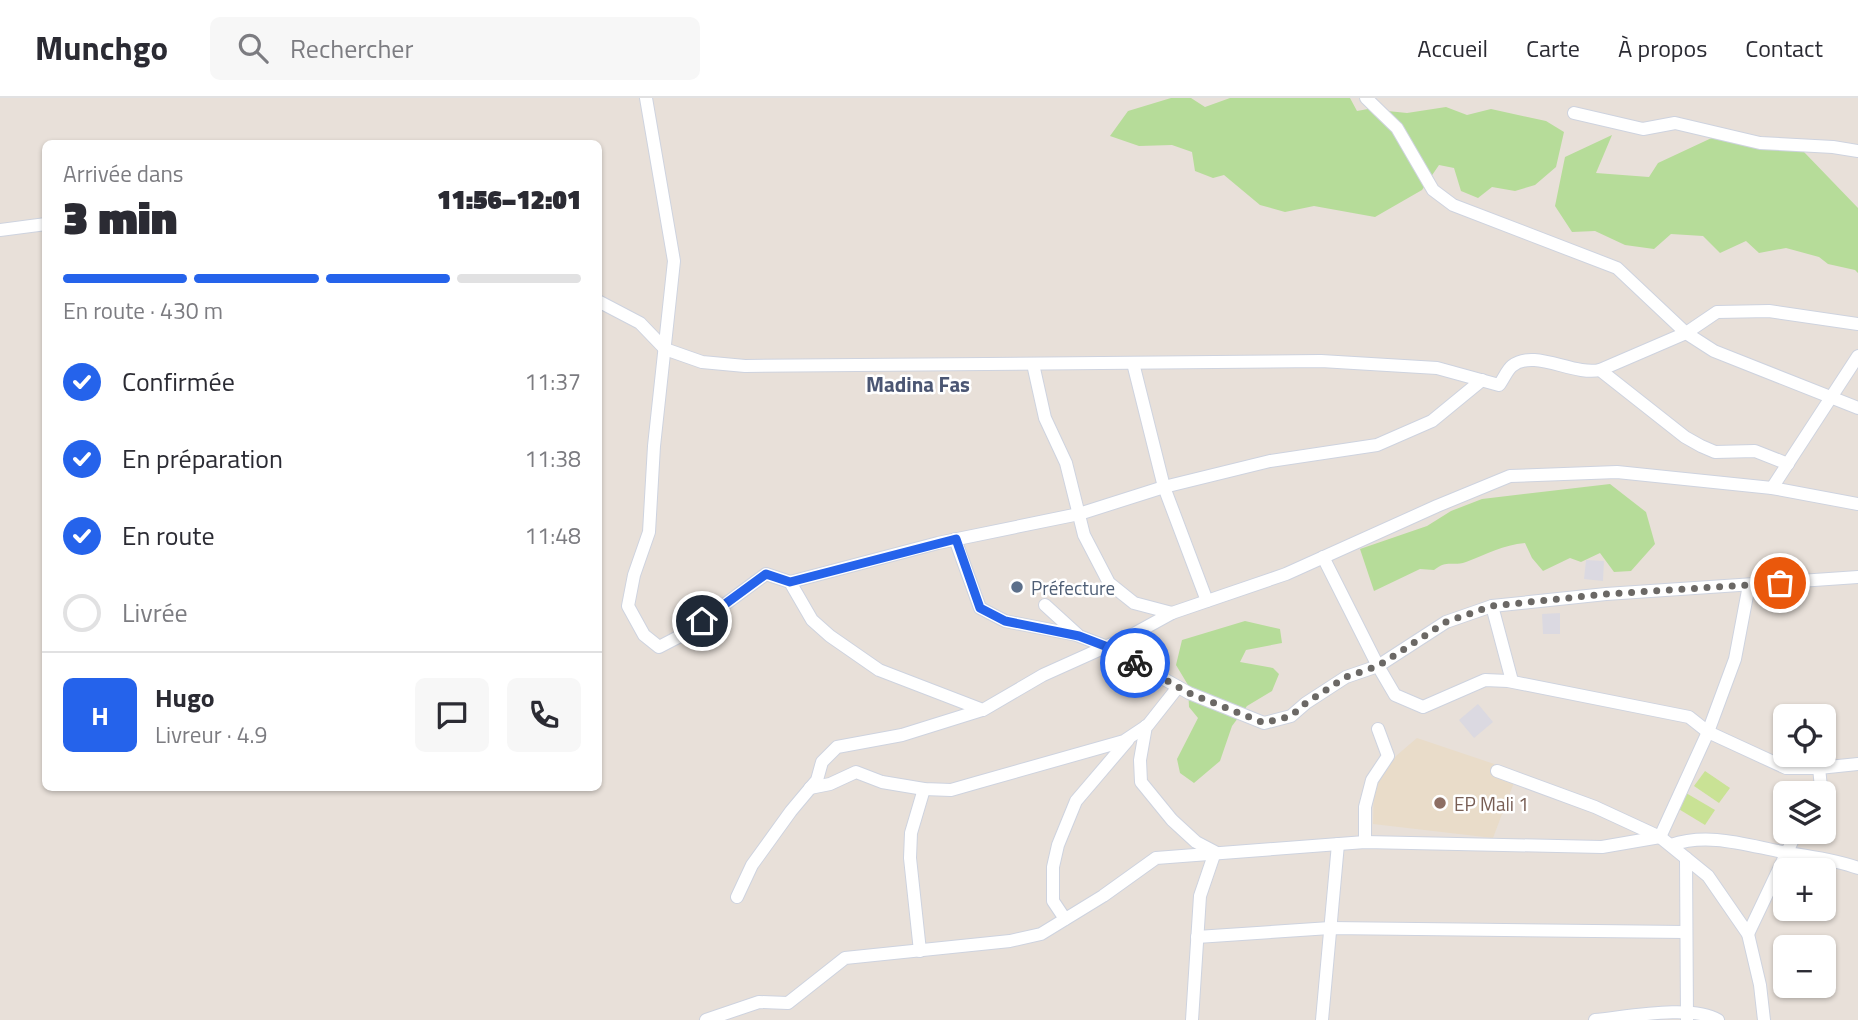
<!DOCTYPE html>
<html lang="fr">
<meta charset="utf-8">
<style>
body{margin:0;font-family:"Titillium Web",sans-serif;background:#f7f7f7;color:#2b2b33;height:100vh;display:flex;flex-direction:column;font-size:26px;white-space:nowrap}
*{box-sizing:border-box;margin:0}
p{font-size:23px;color:#7c7c81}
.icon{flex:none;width:38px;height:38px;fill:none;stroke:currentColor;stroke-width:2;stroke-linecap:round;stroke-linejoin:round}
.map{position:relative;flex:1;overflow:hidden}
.sheet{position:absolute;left:42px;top:42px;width:560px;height:651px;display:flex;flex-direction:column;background:#fff;border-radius:10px;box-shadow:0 2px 5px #0004}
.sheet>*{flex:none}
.controls{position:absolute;left:1773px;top:606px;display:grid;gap:14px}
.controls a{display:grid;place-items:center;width:63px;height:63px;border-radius:10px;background:#fff;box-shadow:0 2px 5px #0004;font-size:35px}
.pin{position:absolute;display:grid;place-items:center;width:60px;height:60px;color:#fff;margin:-30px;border:4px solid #fff;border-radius:50%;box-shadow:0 2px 7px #0007}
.courier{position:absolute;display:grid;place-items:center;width:70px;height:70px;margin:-35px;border:5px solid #2563eb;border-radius:50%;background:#fff;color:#222;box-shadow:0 2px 9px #0007}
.head em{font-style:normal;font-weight:800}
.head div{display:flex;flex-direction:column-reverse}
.head{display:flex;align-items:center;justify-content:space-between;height:119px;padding:0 21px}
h1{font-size:46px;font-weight:800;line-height:52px}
.bar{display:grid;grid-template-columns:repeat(4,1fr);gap:10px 7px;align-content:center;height:84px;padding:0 21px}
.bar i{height:9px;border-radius:5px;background:#e1e1e2}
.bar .current{background:#2563eb}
.bar p{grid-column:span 4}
.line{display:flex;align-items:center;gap:18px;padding:0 21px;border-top:2px solid #e1e1e2}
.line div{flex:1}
.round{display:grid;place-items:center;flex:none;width:74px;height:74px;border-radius:10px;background:#f7f7f7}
ol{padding:0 21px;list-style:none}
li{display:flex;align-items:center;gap:21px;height:77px}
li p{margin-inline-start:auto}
li .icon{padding:7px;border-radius:50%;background:#2563eb;color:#fff;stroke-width:4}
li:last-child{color:#7c7c81}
li i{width:38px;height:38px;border:4px solid #e1e1e2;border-radius:50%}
header{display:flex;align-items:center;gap:42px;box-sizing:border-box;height:98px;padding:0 35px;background:#fff;border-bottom:2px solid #e1e1e2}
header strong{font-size:33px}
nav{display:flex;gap:38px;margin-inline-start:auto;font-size:24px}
.search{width:490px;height:63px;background:#f7f7f7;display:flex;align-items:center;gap:18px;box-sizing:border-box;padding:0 24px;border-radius:10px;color:#7c7c81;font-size:26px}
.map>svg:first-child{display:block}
.industrial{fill:#dbd9e1}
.education{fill:#e9dcc9}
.green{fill:#b6dc99}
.pitch{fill:#c9e295}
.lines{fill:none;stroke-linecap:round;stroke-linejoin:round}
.minor-casing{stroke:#ced3df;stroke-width:14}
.minor{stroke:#fff;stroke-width:12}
.done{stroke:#6b6865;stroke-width:7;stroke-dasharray:0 12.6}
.route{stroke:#2563eb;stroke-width:9}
.service-dot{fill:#5c6f8a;stroke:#fff;stroke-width:2.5}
.education-dot{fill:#8d6e63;stroke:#fff;stroke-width:2.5}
.labels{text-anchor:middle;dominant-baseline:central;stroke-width:5;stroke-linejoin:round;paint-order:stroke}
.service-label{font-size:19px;fill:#4e5e75;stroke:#fff;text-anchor:start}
.education-label{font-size:19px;fill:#785e54;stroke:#fff;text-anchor:start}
.neighbourhood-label{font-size:21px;font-weight:bold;fill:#4b5673;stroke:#fff}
</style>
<header>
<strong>Munchgo</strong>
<div class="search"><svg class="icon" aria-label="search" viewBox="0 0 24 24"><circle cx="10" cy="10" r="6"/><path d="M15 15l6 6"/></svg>Rechercher</div>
<nav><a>Accueil</a><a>Carte</a><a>À propos</a><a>Contact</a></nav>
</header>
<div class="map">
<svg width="1858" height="922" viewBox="0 0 1858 922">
<rect width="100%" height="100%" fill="#e8e0d9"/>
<g class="industrial">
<path d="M 1586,462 L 1604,463 L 1603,483 L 1584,481 Z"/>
<path d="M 1560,515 L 1560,536 L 1543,536 L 1542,516 Z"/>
<path d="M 1478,606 L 1493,624 L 1474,640 L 1459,622 Z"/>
</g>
<path class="education" d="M 1417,640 L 1518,674 L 1493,740 L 1373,726 L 1374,685 L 1396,658 Z"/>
<g class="green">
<path d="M 1171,0 L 1191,0 L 1205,9 L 1230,0 L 1350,0 L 1357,13 L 1368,11 L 1407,15 L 1446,9 L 1467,17 L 1491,11 L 1546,23 L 1564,34 L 1556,69 L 1535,87 L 1515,93 L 1492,89 L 1478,100 L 1461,93 L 1454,70 L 1439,67 L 1422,92 L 1375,119 L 1314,108 L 1285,114 L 1260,107 L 1224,77 L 1213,80 L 1195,73 L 1192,54 L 1172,47 L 1139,48 L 1110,38 L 1128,13 Z"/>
<path d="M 1612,37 L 1596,75 L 1649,79 L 1658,65 L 1718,37 L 1804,54 L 1858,110 L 1858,175 L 1855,172 L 1828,166 L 1819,159 L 1786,150 L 1759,155 L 1746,143 L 1720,155 L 1703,138 L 1671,136 L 1654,151 L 1625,147 L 1595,133 L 1572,134 L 1555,108 L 1565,59 Z"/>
<path d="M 1610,386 L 1646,414 L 1655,446 L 1631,473 L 1614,474 L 1600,455 L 1581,464 L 1570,460 L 1543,473 L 1532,460 L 1525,445 C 1503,447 1487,456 1466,464 C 1452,469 1448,461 1434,472 L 1420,471 L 1374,493 L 1360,451 L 1427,428 L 1451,413 L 1482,401 Z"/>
<path d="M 1245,523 L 1280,531 L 1282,545 L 1246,552 L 1240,564 L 1273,570 L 1279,576 L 1272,593 L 1247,608 L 1232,628 L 1220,663 L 1194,685 L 1180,675 L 1177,661 L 1198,620 L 1189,609 L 1188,587 L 1176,567 L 1182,542 Z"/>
</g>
<g class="pitch">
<path d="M 1705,673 L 1730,690 L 1719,705 L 1694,688 Z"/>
<path d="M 1686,695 L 1715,712 L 1705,727 L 1677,710 Z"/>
</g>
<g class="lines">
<g class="minor-casing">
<g id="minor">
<path d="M 646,0 L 674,163 L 654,348 L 649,434 L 634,477 L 628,508 L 644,537 L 659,549 L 686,535 L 766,476 L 790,484 L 812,522 L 830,538 L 879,572 L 983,612 L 1043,577 L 1132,537 L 1172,515 L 1286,476 L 1437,408 L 1510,378 L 1617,374 L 1772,390 L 1858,406"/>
<path d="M 1366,0 L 1397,30 L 1433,92 L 1453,107 L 1617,170 L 1686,235 L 1714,253 L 1858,310"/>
<path d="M 1574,15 L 1643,31 L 1675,25 L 1760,45 L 1833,49 L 1858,53"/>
<path d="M 0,132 L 46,126"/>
<path d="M 598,203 L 640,225 L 665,251 L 702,264 L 745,268 L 1321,263 L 1437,270 L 1499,287 C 1503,282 1507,272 1512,268 C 1534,250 1573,278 1600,272 L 1686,235 L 1717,214 L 1769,213 L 1858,226"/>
<path d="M 1133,265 L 1164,389 L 1207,503"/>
<path d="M 1033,266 L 1045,320 L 1066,365 L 1084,437 L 1109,485 L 1134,505 L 1172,515"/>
<path d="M 1600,272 L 1685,339 L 1701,348 L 1715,354 L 1755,353 L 1788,366"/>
<path d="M 1772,390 L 1858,258"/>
<path d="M 955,441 L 980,510 L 1005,523 L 1077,537"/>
<path d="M 1323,459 L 1378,568 L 1395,597 L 1423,609 L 1485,582 L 1508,583 L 1689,619 L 1708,634 L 1786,670 L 1819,670 L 1858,666"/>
<path d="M 790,484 L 938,445 L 1079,416 L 1164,389 L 1270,363 L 1377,347 L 1432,323 L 1482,282"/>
<path d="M 1045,507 L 1079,538 L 1105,548 L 1189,595 L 1264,625 L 1291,618 L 1306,605 L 1346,579 L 1378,568 L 1446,524 L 1492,508 L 1606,496 L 1858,479"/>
<path d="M 1492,508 L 1512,583"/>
<path d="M 1146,628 L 1140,662 L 1141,684 L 1172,722 L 1196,744 L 1215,754 L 1200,798 L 1192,922"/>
<path d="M 1497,673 L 1595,709 L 1660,739 L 1708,778 L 1748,836 L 1760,887 L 1764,922"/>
<path d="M 810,690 L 830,686 L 856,674 L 882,684 L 924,691 L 951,692 L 979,684 L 1124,643 L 1148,627 L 1178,589"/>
<path d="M 1817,695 L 1821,689 L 1819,670"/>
<path d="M 1365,744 L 1365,709 L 1372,682 L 1388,658 L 1378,631"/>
<path d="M 1671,747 C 1708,734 1746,747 1783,754 C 1809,759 1834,761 1858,770"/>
<path d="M 1686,760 L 1687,922"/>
<path d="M 737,799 L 752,767 L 791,713 L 817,682 L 822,664 L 837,649 L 902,637 L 982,612"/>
<path d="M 1065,821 L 1053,803 L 1053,769 L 1058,747 L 1076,703 L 1128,642"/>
<path d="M 1748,836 L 1797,733"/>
<path d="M 1197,839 L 1330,830 L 1686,834"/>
<path d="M 920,853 L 910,760 L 911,735 L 924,691"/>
<path d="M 706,922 L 759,904 L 788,905 L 845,860 L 1010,843 L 1041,836 L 1103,798 L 1156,760 L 1365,744 L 1602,749 L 1660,739 L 1708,634 L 1735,561 L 1749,487"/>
<path d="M 1322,922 L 1338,746"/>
<path d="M 1595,922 C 1627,919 1692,906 1718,922"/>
</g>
</g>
<use href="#minor" class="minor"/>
</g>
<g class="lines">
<path class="done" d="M 1135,565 L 1189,595 L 1264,625 L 1291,618 L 1306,605 L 1346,579 L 1378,568 L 1446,524 L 1492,508 L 1606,496 L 1780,485"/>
<path class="route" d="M 702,523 L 766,476 L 790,484 L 956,441 L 980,510 L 1005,523 L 1079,538 L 1105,548 L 1135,565"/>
</g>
<circle class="service-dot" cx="1017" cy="489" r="7"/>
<circle class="education-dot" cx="1440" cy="705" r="7"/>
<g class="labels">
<g class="service-label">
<text x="1031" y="489">Préfecture</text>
</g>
<g class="education-label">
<text x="1454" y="705">EP Mali 1</text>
</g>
<g class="neighbourhood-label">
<text x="918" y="286">Madina Fas</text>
</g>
</g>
</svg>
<div class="controls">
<a><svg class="icon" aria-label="locate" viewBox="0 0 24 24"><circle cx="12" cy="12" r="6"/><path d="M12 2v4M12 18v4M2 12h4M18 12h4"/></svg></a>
<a><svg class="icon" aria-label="layers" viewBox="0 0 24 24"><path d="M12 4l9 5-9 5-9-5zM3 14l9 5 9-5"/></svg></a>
<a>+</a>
<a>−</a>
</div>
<div class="pin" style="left:1780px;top:485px;background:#ea580c"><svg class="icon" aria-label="bag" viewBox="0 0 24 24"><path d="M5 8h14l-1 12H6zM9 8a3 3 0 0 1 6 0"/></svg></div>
<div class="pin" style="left:702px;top:523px;background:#1f2937"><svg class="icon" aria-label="home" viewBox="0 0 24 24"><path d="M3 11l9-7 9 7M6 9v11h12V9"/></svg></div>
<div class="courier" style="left:1135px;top:565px"><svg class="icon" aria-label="bike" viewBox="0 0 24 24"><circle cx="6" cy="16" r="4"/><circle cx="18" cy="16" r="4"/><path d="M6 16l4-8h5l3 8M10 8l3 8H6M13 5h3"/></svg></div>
<section class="sheet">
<div class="head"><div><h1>3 min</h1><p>Arrivée dans</p></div><em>11:56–12:01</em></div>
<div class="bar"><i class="current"></i><i class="current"></i><i class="current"></i><i></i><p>En route · 430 m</p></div>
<ol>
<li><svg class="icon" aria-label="check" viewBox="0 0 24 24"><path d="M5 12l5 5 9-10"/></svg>Confirmée<p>11:37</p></li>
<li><svg class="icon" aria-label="check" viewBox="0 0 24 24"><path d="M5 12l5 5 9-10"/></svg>En préparation<p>11:38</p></li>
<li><svg class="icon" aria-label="check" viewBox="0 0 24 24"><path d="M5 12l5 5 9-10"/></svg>En route<p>11:48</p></li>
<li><i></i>Livrée</li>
</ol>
<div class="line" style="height:126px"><b class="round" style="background:#2563eb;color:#fff">H</b><div><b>Hugo</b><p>Livreur · 4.9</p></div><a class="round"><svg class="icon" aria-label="chat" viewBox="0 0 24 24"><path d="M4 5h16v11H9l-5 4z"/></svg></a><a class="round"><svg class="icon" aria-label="phone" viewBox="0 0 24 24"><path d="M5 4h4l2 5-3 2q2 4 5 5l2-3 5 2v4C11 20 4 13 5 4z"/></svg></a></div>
</section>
</div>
